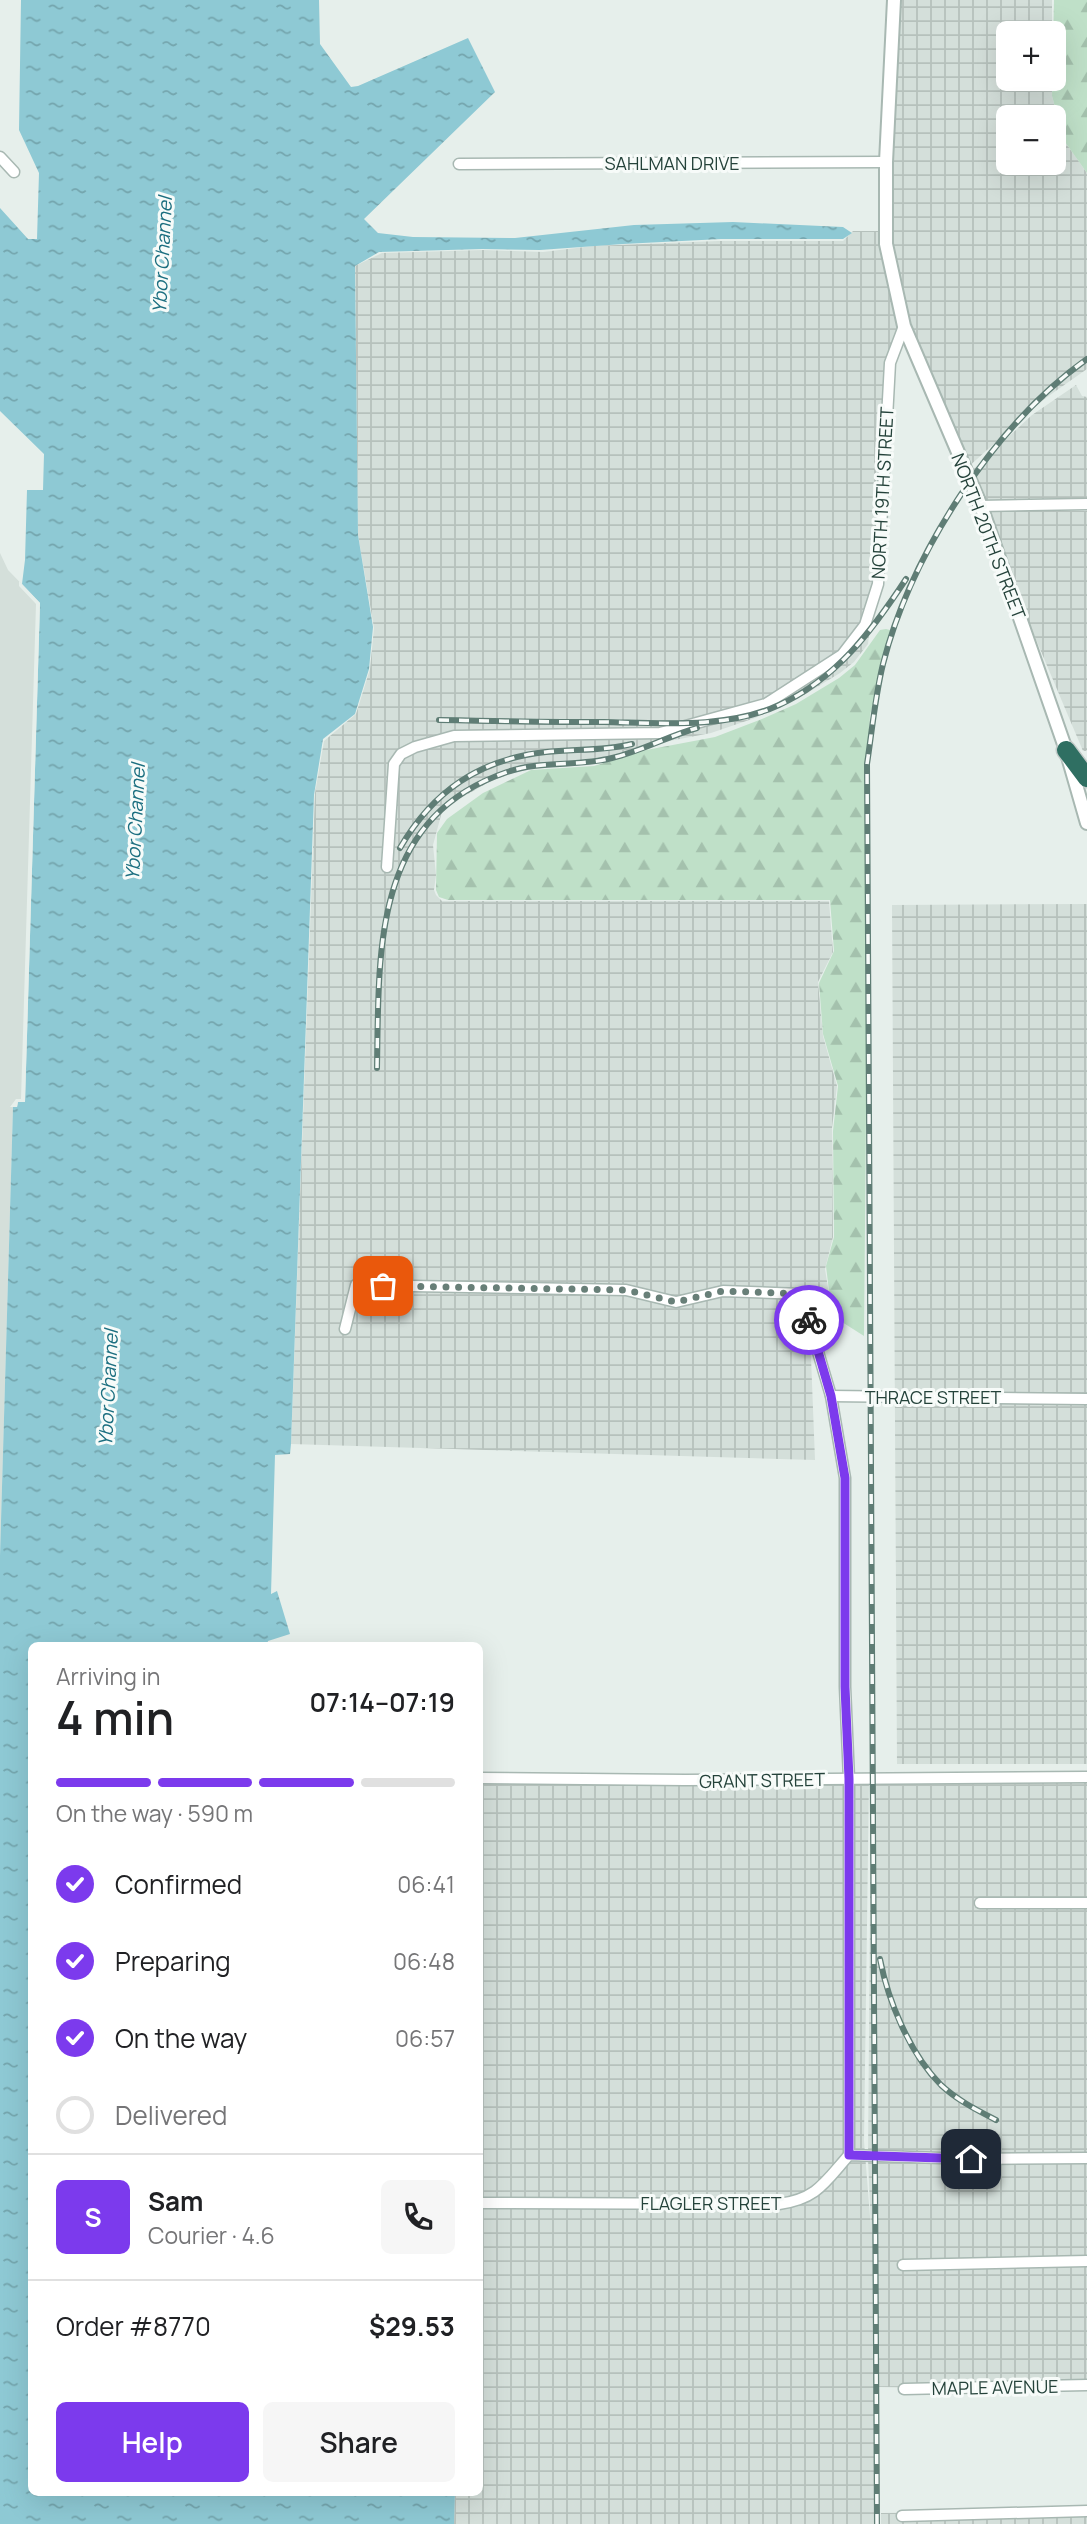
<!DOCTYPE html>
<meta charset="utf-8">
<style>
body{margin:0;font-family:Manrope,sans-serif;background:#f6f6f6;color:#202124;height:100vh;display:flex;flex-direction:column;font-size:26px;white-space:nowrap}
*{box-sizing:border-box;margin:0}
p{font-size:23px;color:#757577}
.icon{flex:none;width:38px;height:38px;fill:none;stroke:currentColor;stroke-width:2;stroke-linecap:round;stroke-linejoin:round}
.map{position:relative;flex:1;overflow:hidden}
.side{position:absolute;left:28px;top:1642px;width:455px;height:854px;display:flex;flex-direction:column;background:#fff;border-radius:10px;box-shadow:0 7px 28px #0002}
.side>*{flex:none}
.buttons{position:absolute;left:996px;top:21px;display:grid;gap:14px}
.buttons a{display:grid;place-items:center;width:70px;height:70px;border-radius:10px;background:#fff;box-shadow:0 7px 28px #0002;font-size:35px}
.pin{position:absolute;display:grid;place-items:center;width:60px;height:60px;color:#fff;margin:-30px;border-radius:14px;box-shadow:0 4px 10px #0006}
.courier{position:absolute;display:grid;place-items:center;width:70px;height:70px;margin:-35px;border:5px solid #7c3aed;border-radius:50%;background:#fff;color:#222;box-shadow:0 2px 9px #0007}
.summary em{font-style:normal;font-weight:600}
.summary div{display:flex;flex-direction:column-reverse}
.summary{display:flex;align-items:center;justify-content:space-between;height:119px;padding:0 28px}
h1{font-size:46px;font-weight:600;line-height:52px}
.bar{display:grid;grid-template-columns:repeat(4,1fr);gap:10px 7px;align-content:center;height:84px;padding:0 28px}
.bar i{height:9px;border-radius:5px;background:#e0e0e0}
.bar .on{background:#7c3aed}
.bar p{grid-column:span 4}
.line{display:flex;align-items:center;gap:18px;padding:0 28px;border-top:2px solid #e0e0e0}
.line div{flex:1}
.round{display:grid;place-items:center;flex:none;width:74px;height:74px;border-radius:10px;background:#f6f6f6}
ol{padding:0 28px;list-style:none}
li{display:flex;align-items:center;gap:21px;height:77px}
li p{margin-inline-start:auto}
li .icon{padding:7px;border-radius:50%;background:#7c3aed;color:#fff;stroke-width:4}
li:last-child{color:#757577}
li i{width:38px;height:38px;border:4px solid #e0e0e0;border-radius:50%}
.primary-button{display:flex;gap:14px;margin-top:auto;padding:14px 28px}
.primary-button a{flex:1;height:80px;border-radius:10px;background:#7c3aed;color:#fff;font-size:28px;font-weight:600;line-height:80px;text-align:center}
.primary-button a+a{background:#f6f6f6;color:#202124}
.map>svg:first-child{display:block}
.built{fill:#d4dfda}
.industrial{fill:url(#industrial-grid);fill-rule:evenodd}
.forest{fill:url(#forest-firs)}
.water{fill:url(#water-ripples)}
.pier{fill:#e6efeb}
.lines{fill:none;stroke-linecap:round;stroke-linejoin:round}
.minor-casing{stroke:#a8b8b2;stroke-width:13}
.tertiary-casing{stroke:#a8b8b2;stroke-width:16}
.motorway-casing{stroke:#c2cac8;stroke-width:21}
.minor{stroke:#fff;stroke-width:10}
.tertiary{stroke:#fff;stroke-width:12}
.motorway{stroke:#2f6f62;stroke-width:18}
.rail-casing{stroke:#5f7d75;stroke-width:6}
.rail{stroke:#f7fbf9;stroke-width:3.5;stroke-dasharray:10;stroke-linecap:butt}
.done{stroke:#687f78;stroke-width:7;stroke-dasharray:0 12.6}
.route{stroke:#7c3aed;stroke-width:9}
.labels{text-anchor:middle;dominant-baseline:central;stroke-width:6;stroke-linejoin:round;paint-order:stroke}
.street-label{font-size:18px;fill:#24423a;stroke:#f7fbf9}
.water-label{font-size:19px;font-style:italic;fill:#1c6f80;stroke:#f7fbf9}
</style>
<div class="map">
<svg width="1087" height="2524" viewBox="0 0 1087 2524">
<defs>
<pattern id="industrial-grid" width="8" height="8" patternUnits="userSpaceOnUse" patternTransform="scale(1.75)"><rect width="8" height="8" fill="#d4dfda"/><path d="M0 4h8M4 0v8" fill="none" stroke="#b6c1bc"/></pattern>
<pattern id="forest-firs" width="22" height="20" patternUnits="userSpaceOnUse" patternTransform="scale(1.75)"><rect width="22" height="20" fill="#bfe0c8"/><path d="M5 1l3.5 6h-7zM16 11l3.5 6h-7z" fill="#a4c1ad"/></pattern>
<pattern id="water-ripples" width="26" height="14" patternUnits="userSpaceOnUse" patternTransform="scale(1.75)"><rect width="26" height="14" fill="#8ec9d4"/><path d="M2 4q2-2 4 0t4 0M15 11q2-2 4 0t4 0" fill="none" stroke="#74a5ad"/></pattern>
</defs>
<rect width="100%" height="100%" fill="#e6efeb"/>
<path class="built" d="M 0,553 L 8,570 L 40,603 L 25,1102 L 13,1108 L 0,1556 Z"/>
<g class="industrial">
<path d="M 896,0 L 1052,0 L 1052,33 L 1008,33 L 1008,79 L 1052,79 L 1052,96 L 1065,142 L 1087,173 L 1087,369 L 1040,402 L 966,469 L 907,326 L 889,244 ZM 1008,117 L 1054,117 L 1054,163 L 1008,163 Z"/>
<path d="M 853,231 L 884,231 L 901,324 L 887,362 L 875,583 L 868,644 L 854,662 L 840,673 L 804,695 L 755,718 L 711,733 L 638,747 L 590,763 L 531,767 L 491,781 L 443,808 L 433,845 L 436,875 L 434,890 L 436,895 L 442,901 L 829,901 L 833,952 L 818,982 L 823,1036 L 837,1086 L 832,1128 L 833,1237 L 825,1269 L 830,1300 L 800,1307 L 811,1357 L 815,1460 L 291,1444 L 315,793 L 324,741 L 356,714 L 370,669 L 374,628 L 358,535 L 355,266 L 382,253 L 484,250 L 543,252 L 593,246 L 718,241 L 843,241 Z"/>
<path d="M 1076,385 L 1082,396 L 1087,397 L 1087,504 L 981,503 L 968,474 L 1032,415 Z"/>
<path d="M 984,510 L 1087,511 L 1087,751 L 1083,751 L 1013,585 Z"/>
<path d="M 1087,904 L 1087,1764 L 897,1764 L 892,905 Z"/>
<path d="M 480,1776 L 869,1780 L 864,2141 L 871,2229 L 868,2159 L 871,1780 L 1087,1780 L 1087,2386 L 962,2388 L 879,2387 L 878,2370 L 879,2524 L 454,2524 L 455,2492 L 480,2492 Z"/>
<path d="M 1087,2511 L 1087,2524 L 881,2524 L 881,2513 Z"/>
</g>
<g class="forest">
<path d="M 1054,0 L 1087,0 L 1087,173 L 1065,142 L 1052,96 Z"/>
<path d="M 886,629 L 890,630 L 890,640 L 870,715 L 865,841 L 868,895 L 864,1336 L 842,1322 L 830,1299 L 826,1266 L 834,1237 L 833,1131 L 838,1086 L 823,1034 L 819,983 L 834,951 L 830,900 L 448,900 L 439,897 L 436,890 L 437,833 L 447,819 L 483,793 L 531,770 L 594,766 L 641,751 L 715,737 L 762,719 L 796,704 L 839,678 L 855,665 L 880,630 Z"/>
</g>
<path class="water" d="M 21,0 L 319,0 L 320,44 L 351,87 L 358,86 L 468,38 L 495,92 L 364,219 L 378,233 L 413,237 L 515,238 L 634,225 L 733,222 L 843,227 L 852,233 L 843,239 L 721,239 L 623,244 L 540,250 L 482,249 L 379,252 L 355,266 L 358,535 L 373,627 L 369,669 L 355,714 L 323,739 L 314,795 L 291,1444 L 290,1454 L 275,1455 L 271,1594 L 277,1591 L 290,1634 L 268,1641 L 267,1645 L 32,1645 L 32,2492 L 455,2492 L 454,2524 L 0,2524 L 0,1556 L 13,1107 L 17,1107 L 18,1102 L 25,1102 L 40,603 L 22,584 L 25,560 L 27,490 L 43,490 L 44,454 L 0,411 L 0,208 L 28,239 L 37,239 L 39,173 L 19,130 Z"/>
<path class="pier" d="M 19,581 L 40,603 L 25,1102 L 18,1102 L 17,1107 L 10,1107 L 16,1099 L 21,1099 L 36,604 L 19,586 Z"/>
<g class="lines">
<g class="minor-casing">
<g id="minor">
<path d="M 0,157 L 14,172"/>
<path d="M 459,164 L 886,162"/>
<path d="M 981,506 L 1087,504"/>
<path d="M 387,867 L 394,764 L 401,754 L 415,747 L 454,736 L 660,733 L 766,704 L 842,655 L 865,625 L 878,584 L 890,363 L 904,326"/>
<path d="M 345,1329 L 356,1285 L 626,1290 L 676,1302 L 723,1291 L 801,1294 L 831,1396 L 845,1478 L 845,1687 L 849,1779 L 849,2155"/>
<path d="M 831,1396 L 1087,1399"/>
<path d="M 480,1778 L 685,1780 L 1087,1777"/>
<path d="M 980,1903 L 1087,1903"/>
<path d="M 483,2203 L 779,2204 C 817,2199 825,2182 849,2155 L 971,2159 L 1087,2158"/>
<path d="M 903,2265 L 1087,2261"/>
<path d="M 904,2389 L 1087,2385"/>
<path d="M 902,2516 L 1087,2511"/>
</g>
</g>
<g class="tertiary-casing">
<path id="tertiary" d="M 894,0 L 886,162 L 886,244 L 904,326 L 981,506 L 1066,750 L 1087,823"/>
</g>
<g class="motorway-casing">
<path id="motorway" d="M 1066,750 L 1087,778"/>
</g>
<use href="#minor" class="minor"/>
<use href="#tertiary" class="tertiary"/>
<use href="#motorway" class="motorway"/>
<g class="rail-casing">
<g id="rail">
<path d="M 439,720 C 494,721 549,722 604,722 C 659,723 728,729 779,705 C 836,679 872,631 906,579"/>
<path d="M 400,848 C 433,791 480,759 546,752 C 575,749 604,751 632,744"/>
<path d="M 377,1068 C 379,951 372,818 507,772 C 542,760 578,767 612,758 C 642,751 668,736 697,728"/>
<path d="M 880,1959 C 888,2001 910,2054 941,2085 C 957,2100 977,2110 996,2120"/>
<path d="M 877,2524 L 867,764 C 872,731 875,697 883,664 C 911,554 994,425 1087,359"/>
</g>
</g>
<use href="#rail" class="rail"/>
</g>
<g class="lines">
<path class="done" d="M 383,1286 L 626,1290 L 676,1302 L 723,1291 L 801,1294 L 809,1320"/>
<path class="route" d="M 809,1320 L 831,1396 L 845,1478 L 845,1687 L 849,1779 L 849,2155 L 971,2159"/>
</g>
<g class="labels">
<g class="street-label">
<text x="672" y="163">SAHLMAN DRIVE</text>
<text transform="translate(882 493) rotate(-87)">NORTH 19TH STREET</text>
<text transform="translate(989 536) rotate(69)">NORTH 20TH STREET</text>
<text x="933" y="1397">THRACE STREET</text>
<text transform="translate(762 1780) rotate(-1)">GRANT STREET</text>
<text x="711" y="2203">FLAGLER STREET</text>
<text transform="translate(995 2387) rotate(-1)">MAPLE AVENUE</text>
</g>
<g class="water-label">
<text transform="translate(162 255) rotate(-87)">Ybor Channel</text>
<text transform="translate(135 822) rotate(-87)">Ybor Channel</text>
<text transform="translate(108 1388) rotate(-87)">Ybor Channel</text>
</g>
</g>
</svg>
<div class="buttons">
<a>+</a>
<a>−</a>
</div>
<div class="pin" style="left:383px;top:1286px;background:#ea580c"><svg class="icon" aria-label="bag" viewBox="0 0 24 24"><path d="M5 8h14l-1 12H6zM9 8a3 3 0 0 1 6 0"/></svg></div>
<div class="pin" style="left:971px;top:2159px;background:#1f2937"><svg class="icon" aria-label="home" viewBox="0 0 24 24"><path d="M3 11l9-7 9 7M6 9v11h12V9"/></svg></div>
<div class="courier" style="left:809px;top:1320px"><svg class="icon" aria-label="bike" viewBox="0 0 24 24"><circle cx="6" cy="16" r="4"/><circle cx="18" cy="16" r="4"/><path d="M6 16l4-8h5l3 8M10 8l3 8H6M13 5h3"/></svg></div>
<section class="side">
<div class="summary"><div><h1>4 min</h1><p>Arriving in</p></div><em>07:14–07:19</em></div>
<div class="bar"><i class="on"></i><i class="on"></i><i class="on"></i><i></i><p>On the way · 590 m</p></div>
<ol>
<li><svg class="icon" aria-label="check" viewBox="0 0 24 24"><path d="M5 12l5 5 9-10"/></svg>Confirmed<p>06:41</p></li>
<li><svg class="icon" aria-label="check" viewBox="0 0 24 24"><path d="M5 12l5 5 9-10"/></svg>Preparing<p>06:48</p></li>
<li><svg class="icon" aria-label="check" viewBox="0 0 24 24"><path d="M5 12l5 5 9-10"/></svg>On the way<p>06:57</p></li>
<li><i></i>Delivered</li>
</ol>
<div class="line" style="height:126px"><b class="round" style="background:#7c3aed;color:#fff">S</b><div><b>Sam</b><p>Courier · 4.6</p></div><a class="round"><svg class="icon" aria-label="phone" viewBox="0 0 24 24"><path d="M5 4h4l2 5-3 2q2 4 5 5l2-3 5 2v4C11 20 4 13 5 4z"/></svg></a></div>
<div class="line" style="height:91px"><div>Order #8770</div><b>$29.53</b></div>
<div class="primary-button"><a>Help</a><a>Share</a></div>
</section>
</div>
